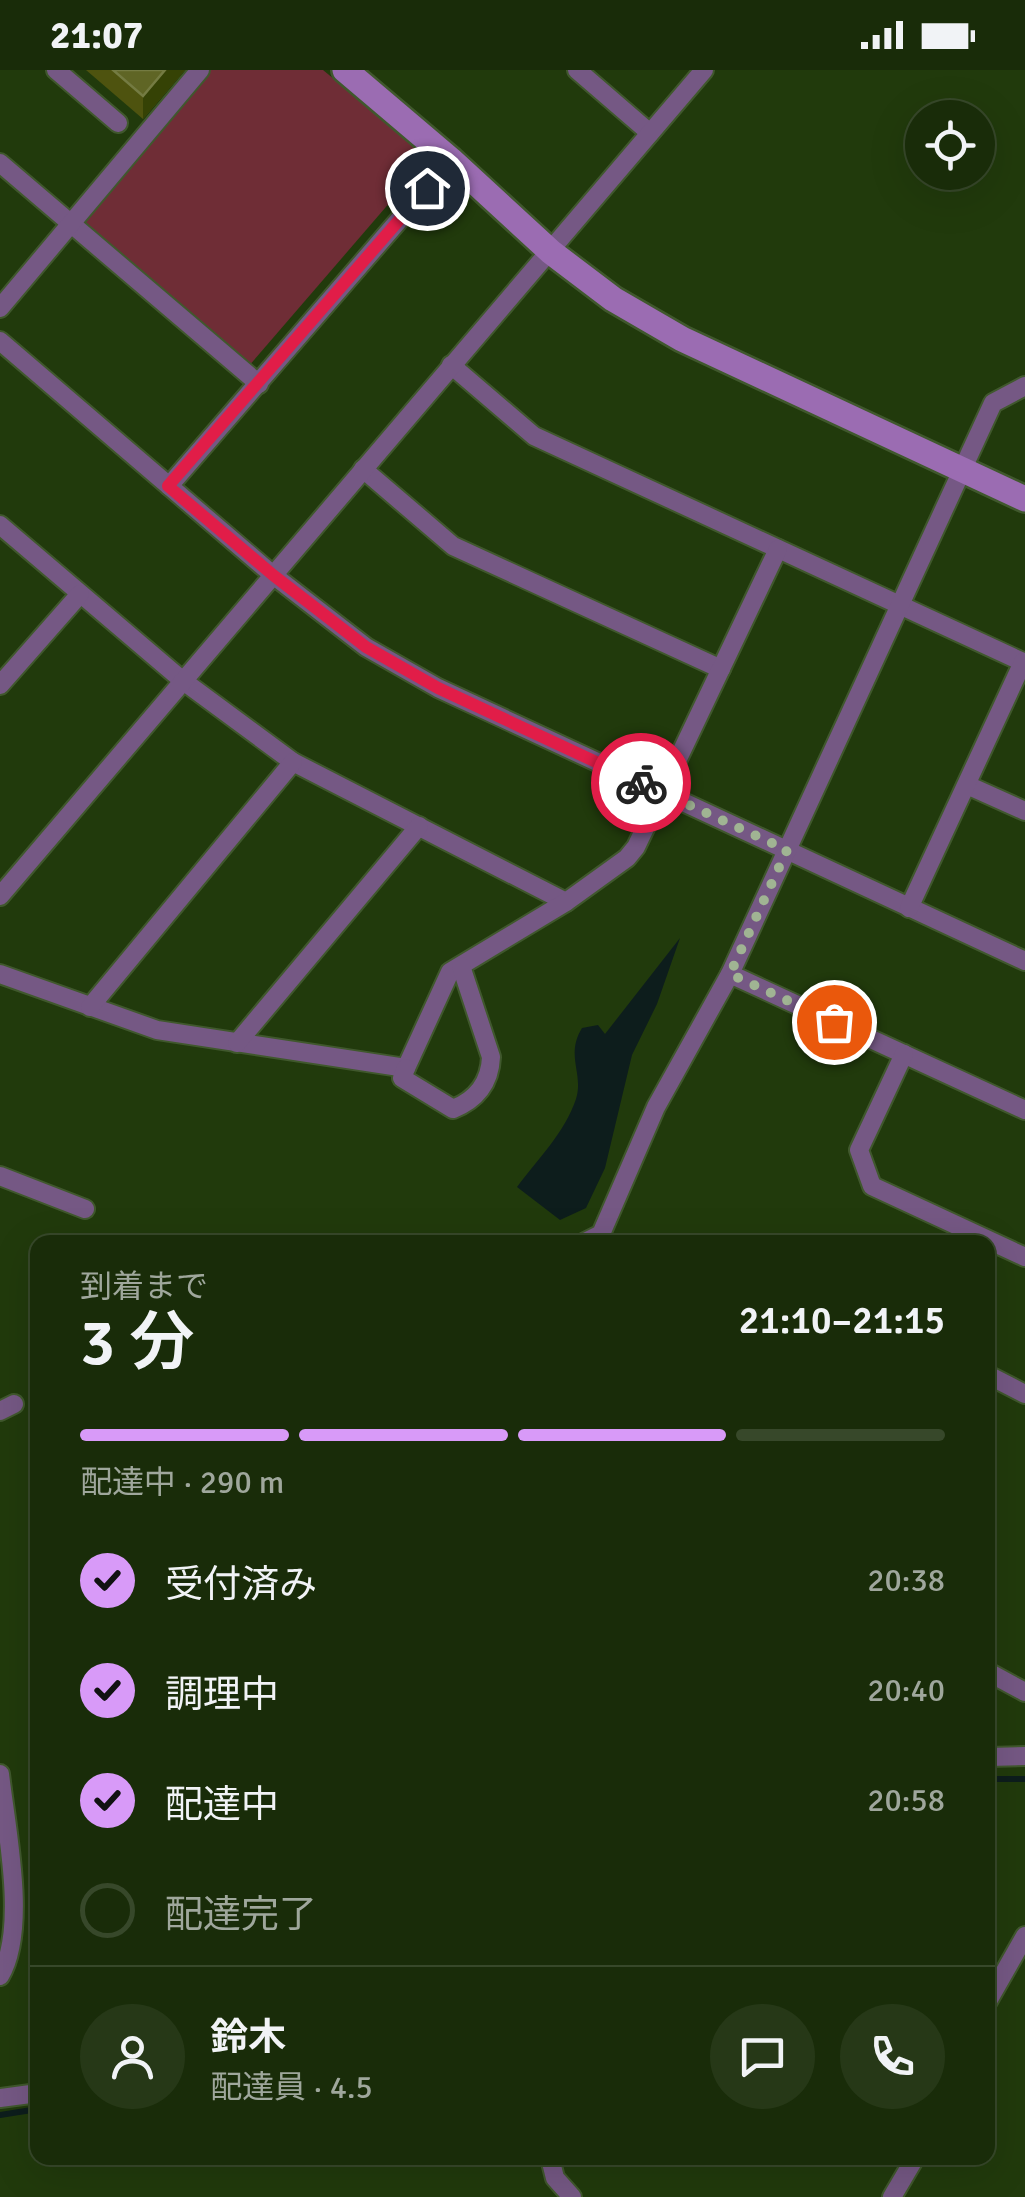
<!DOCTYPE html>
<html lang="ja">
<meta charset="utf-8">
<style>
body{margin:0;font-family:Signika,"Noto Sans JP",sans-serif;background:#263817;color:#f1f3f6;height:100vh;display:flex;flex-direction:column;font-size:38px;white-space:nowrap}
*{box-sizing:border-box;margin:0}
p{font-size:32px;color:#9fa79c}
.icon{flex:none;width:55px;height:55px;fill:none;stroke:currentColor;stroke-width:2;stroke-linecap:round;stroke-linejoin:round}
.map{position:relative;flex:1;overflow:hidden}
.sheet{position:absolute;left:30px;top:1165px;width:965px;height:930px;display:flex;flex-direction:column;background:#192c09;border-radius:20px;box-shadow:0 10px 40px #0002,0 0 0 2px #37482a}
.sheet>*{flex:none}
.buttons{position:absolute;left:905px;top:30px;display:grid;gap:20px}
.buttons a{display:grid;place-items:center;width:90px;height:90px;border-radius:50%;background:#192c09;box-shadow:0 10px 40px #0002,0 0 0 2px #37482a;font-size:50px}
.pin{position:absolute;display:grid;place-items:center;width:85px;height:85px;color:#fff;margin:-42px;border:5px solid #fff;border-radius:50%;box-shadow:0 2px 10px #0007}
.courier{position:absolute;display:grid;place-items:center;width:100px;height:100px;margin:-50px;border:8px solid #e11d48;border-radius:50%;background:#fff;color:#222;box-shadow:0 2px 12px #0007}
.summary em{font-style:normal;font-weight:600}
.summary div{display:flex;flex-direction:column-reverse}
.summary{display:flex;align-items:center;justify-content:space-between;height:170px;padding:0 50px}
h1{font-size:65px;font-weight:600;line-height:75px}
.bar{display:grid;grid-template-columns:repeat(4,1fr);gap:15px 10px;align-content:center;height:120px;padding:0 50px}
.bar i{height:12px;border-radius:8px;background:#37482a}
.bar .on{background:#d89af8}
.bar p{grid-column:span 4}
.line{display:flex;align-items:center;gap:25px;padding:0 50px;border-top:2px solid #37482a}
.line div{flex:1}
.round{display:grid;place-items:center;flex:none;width:105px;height:105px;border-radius:52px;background:#263817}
ol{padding:0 50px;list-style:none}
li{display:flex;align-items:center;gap:30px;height:110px}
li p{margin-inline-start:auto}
li .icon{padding:10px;border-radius:50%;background:#d89af8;color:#111;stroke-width:4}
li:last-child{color:#9fa79c}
li i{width:55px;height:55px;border:5px solid #37482a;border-radius:50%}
.status{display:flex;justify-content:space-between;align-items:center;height:70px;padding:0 50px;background:#192c09;direction:ltr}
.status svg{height:28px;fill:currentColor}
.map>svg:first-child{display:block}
.green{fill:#6f2d36}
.water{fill:#0d1d1c}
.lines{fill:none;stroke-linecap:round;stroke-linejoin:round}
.stream{stroke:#0d1d1c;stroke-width:6}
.street-casing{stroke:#40582d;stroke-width:22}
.secondary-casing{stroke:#40582d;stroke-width:30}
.street{stroke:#755884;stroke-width:18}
.secondary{stroke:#9b6cb2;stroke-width:25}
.wall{fill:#4e530f}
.shaded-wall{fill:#354205}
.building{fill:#5f6525;stroke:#747b42;stroke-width:2.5}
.done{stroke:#a0b493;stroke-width:10;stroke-dasharray:0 18}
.route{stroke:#e11d48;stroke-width:12}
</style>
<div class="status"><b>21:07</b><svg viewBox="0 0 49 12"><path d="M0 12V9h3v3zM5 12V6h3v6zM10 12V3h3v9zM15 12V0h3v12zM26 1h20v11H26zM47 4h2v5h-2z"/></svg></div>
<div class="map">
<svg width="1025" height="2127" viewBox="0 0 1025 2127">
<rect width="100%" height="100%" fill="#213a0c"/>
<path class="green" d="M 207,0 L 323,0 L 429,87 L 248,297 L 82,151 Z"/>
<path class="water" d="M 680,868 L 657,934 L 632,985 L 605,1098 L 586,1138 L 560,1150 L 517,1117 C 538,1089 565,1062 576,1029 C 584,1003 565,986 582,958 L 598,955 L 605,964 Z"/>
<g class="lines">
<g class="stream">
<path d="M 988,1709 L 1025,1709"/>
<path d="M 0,2045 L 38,2039"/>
</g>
<g class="street-casing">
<g id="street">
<path d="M 56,0 L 118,53"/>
<path d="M 577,0 L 650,63"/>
<path d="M 0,93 L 259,314"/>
<path d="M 0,238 L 200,0"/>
<path d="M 0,271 L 273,505 L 366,577 L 438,618 L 1025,891"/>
<path d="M 451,295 L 534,366 L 1025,593"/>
<path d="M 363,399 L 453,476 L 721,599"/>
<path d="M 169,416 L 451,90"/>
<path d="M 0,455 L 182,610 L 293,692 L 566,832"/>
<path d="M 0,615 L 80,524"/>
<path d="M 967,715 L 1025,741"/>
<path d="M 0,826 L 704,0"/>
<path d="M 909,838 L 1023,592"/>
<path d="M 0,904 L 157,960 L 406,998 L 450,902 L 566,832 L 627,788 L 636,777 L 778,479"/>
<path d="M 730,904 L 1025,1040"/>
<path d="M 90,937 L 293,692"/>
<path d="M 237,973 L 419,756"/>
<path d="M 904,984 L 859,1080 L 872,1116 L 1025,1187"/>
<path d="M 406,998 L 402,1008 L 453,1039 C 476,1030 490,1013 491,987 L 461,896"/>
<path d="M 0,1106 L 85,1139"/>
<path d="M 585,1172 L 601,1164 L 656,1037 L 730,904 L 993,333 L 1025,316"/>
<path d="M 988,1305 L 1025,1324"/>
<path d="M 0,1341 L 14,1334"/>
<path d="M 988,1602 L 1025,1622"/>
<path d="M 988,1687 L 1025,1686"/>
<path d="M 0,1704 C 6,1758 28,1859 0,1906"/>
<path d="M 988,1931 L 1025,1866"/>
<path d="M 0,2028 L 38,2023"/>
<path d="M 550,2088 L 555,2108 L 572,2127"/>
<path d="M 892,2127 L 915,2088"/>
</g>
</g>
<g class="secondary-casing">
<path id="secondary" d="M 345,0 L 451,90 L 551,182 L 613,229 L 682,269 L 1025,429"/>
</g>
<use href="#street" class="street"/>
<use href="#secondary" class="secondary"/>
</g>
<path class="wall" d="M 86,0 L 185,0 L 143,49 Z"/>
<path class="shaded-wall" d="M 165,0 L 185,0 L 143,49 L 143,26 Z"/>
<path class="building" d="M 113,0 L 165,0 L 143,26 Z"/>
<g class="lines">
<path class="done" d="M 641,713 L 787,780 L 730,904 L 834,952"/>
<path class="route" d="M 427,118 L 168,416 L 273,505 L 366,577 L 438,618 L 641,713"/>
</g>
</svg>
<div class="buttons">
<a><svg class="icon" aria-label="locate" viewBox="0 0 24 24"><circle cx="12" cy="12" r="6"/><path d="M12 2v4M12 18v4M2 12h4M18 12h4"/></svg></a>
</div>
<div class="pin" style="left:834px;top:952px;background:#ea580c"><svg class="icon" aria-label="bag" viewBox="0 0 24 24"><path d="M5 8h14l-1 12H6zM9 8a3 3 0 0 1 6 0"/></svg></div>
<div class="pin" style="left:427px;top:118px;background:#1f2937"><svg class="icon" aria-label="home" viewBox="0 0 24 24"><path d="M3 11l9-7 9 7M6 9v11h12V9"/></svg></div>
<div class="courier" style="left:641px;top:713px"><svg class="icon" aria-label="bike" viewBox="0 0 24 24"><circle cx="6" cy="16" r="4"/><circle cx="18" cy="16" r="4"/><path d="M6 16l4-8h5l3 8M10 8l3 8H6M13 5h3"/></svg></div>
<section class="sheet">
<div class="summary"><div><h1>3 分</h1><p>到着まで</p></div><em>21:10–21:15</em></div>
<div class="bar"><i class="on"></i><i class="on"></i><i class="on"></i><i></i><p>配達中 · 290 m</p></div>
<ol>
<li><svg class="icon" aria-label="check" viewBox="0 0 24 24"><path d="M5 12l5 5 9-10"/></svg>受付済み<p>20:38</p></li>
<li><svg class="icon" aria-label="check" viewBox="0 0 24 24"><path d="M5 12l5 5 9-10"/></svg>調理中<p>20:40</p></li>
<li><svg class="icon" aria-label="check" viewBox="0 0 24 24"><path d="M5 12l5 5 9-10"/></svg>配達中<p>20:58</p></li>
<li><i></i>配達完了</li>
</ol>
<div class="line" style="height:180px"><a class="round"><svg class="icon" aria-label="person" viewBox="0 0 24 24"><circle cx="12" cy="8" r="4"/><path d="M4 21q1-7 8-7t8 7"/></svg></a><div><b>鈴木</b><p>配達員 · 4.5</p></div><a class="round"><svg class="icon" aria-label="chat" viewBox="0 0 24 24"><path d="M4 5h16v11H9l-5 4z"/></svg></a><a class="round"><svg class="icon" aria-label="phone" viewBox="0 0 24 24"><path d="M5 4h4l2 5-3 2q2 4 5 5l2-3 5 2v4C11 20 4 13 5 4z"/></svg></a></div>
</section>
</div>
